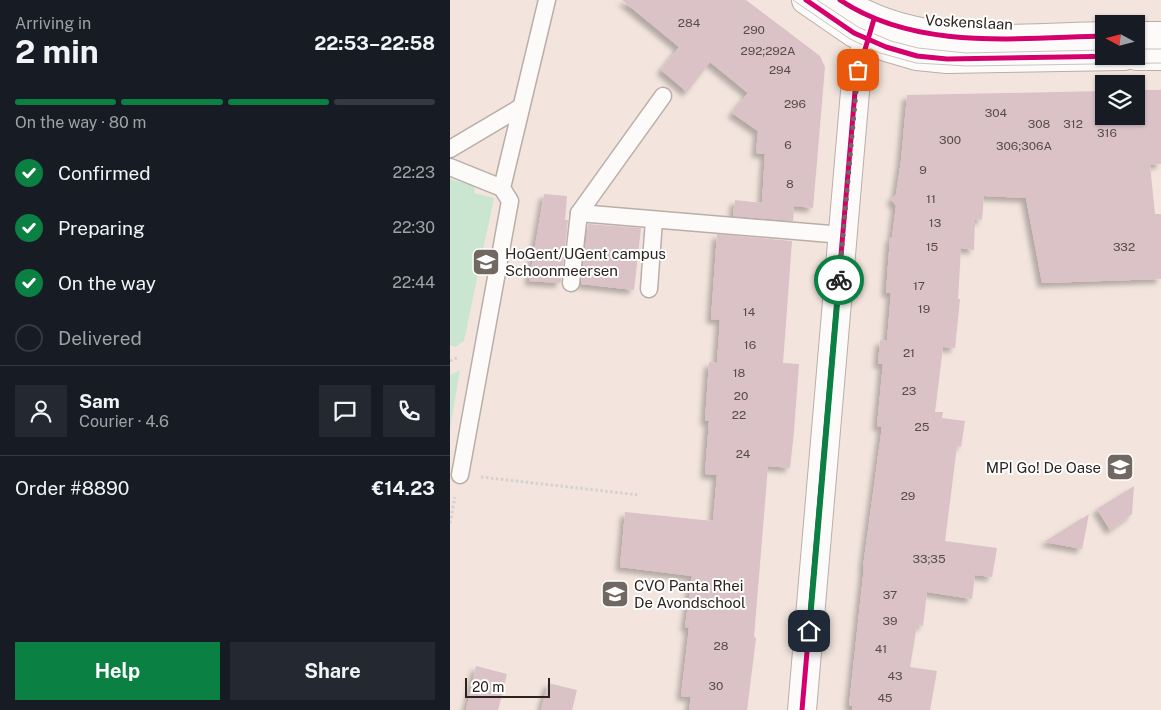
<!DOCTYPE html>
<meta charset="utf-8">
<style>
body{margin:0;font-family:"Public Sans",sans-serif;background:#242831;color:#f1f3f6;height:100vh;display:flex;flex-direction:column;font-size:19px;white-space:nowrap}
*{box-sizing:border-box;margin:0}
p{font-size:16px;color:#9ea1a6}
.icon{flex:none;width:28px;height:28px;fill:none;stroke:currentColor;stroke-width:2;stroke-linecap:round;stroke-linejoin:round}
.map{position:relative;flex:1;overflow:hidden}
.sheet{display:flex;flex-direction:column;background:#171b24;width:450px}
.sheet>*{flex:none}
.needle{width:32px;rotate:277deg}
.tools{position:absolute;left:645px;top:15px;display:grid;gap:10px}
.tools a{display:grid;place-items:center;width:50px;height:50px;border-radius:0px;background:#171b24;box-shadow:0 1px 4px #0004;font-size:25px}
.scale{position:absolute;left:15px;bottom:12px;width:85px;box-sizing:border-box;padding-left:5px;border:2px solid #2d241f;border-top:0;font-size:14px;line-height:18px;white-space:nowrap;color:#2d241f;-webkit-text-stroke:4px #fff;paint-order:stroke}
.pin{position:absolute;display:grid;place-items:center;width:42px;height:42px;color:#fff;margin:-21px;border-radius:10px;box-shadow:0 2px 8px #0006}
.courier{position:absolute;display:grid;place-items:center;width:50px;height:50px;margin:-25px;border:4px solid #0b8043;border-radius:50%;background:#fff;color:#222;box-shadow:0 1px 6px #0007}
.head em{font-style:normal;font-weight:700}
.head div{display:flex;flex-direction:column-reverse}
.head{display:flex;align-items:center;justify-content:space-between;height:85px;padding:0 15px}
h1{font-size:32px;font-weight:700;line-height:38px}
.bar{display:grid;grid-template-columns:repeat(4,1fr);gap:8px 5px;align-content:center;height:60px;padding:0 15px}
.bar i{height:6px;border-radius:4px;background:#363941}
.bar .selected{background:#0b8043}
.bar p{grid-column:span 4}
.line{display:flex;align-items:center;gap:12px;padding:0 15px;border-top:1px solid #363941}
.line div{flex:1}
.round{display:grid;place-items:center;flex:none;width:52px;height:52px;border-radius:0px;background:#242831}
ol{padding:0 15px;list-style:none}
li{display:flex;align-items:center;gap:15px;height:55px}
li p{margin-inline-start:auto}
li .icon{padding:5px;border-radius:50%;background:#0b8043;color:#fff;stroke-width:4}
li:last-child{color:#9ea1a6}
li i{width:28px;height:28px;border:2px solid #363941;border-radius:50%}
.primary-button{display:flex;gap:10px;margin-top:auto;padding:10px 15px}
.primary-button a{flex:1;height:58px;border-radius:0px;background:#0b8043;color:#fff;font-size:20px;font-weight:700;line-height:58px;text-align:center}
.primary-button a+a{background:#242831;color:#f1f3f6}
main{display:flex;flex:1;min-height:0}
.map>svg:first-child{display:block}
.green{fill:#cae6d1}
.building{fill:#dac2c7;filter:url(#shadow)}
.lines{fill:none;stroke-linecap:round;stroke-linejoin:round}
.service-casing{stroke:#b9aea8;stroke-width:19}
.minor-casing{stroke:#b9aea8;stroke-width:30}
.tertiary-casing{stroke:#b9aea8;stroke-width:30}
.path{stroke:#d5d1cf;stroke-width:3;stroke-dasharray:2.5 2.5;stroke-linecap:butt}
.service{stroke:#fdfbfa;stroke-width:16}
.minor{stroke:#fdfbfa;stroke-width:28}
.tertiary{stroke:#fdfbfa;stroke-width:28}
.tram{stroke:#c8c4c2;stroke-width:1}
.cycleway-casing{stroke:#fff;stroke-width:8}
.cycleway{stroke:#d6006c;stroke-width:5}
.done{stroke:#726862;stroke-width:5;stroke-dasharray:0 9}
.route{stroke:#0b8043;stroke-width:6}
.labels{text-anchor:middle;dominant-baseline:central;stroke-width:4;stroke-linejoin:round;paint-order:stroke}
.number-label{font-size:12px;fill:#584c49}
.street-label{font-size:15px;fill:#2d241f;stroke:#fff}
.poi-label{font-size:15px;fill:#2d241f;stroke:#fff;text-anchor:start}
</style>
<main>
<section class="sheet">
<div class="head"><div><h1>2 min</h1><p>Arriving in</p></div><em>22:53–22:58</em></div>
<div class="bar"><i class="selected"></i><i class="selected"></i><i class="selected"></i><i></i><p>On the way · 80 m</p></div>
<ol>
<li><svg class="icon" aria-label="check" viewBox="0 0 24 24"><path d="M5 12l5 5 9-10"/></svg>Confirmed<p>22:23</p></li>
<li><svg class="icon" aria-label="check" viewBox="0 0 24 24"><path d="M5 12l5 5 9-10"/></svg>Preparing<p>22:30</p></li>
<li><svg class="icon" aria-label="check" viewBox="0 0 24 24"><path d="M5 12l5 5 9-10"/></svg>On the way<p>22:44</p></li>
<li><i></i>Delivered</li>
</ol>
<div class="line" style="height:90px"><a class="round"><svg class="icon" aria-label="person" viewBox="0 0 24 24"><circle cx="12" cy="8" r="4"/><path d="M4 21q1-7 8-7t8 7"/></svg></a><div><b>Sam</b><p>Courier · 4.6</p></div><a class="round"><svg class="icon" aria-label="chat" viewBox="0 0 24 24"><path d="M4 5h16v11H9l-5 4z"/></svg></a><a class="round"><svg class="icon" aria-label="phone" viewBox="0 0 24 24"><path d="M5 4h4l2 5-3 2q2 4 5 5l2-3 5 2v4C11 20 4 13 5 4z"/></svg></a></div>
<div class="line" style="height:65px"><div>Order #8890</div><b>€14.23</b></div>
<div class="primary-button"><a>Help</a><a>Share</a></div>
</section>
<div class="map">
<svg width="711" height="710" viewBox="0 0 711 710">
<defs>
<filter id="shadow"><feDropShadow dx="-4.5" dy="4.5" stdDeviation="2.5" flood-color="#0004"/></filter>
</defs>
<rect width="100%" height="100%" fill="#f3e5de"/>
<g class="green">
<path d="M 0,179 L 25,186 L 24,193 L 44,198 L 14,341 L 5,347 L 0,345 Z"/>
<path d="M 10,370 L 0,429 L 0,375 Z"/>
</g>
<g class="building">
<path d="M 172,0 L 296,0 L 370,56 L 375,67 L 363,208 L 344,206 L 343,221 L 283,216 L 285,200 L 312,203 L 315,154 L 306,153 L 308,131 L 282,113 L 298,93 L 260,62 L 237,92 L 211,70 L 229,47 Z"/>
<path d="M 686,90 L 711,90 L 711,164 L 700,165 L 705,214 L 711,214 L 711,279 L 592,283 L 576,198 L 534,196 L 532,220 L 525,219 L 524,250 L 511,248 L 508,299 L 510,299 L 505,348 L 493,347 L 485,412 L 493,412 L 492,418 L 515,421 L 511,447 L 507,446 L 495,541 L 547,548 L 542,577 L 525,575 L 522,599 L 477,592 L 473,626 L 467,625 L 460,667 L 487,671 L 480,710 L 402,710 L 402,706 L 399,706 L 414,567 L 413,567 L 432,427 L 427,426 L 433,364 L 428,364 L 430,340 L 437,341 L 441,293 L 436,293 L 440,238 L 442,237 L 446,206 L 441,199 L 446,194 L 451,161 L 457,95 L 654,91 L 654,116 L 686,116 Z"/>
<path d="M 94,194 L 117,196 L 115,220 L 118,220 L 111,282 L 109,283 L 79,281 Z"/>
<path d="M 138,224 L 191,228 L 184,290 L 131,284 Z"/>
<path d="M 267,234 L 342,241 L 333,363 L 349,364 L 344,431 L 340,468 L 318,466 L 304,637 L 306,638 L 297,710 L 239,710 L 241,697 L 231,696 L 239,628 L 235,627 L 242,576 L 170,567 L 175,512 L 263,521 L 267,475 L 255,474 L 259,421 L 255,421 L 259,362 L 267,363 L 270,320 L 261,319 Z"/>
<path d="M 684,486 L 682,514 L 660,530 L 647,509 Z"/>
<path d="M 639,514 L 632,549 L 594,542 Z"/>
<path d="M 26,666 L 57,674 L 48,710 L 16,710 Z"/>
<path d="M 98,683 L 127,690 L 122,710 L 91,710 Z"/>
</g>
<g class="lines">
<g class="service-casing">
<g id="service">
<path d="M 0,149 L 71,107"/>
<path d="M 0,167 L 52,188"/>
<path d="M 129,213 L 213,96"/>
<path d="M 121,283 L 129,213 L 393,235"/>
<path d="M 199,289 L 204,220"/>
<path d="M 10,475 L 60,201 L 52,188 L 97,0"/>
</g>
</g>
<g class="minor-casing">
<path id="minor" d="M 352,710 L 406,80 L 424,19"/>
</g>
<g class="tertiary-casing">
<g id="tertiary">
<path d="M 356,0 L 404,33 L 436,47 L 467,56 L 497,59 L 674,56"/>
<path d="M 390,0 C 466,51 567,38 654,36"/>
<path d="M 686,36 L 711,36"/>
<path d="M 686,56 L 711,56"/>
</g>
</g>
<g class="path">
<path d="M 0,361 L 9,357"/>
<path d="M 31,477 L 189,495"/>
<path d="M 0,523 L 5,497"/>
</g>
<use href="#service" class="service"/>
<use href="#minor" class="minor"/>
<use href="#tertiary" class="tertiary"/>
<g class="tram">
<path d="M 343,0 L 400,39 L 430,53 L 466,63 L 517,66 L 711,63"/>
<path d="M 367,0 L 408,27 L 441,41 L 468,48 L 516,53 L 654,50"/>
<path d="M 686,49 L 711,49"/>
</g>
<g class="cycleway-casing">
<g id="cycleway">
<path d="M 356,0 L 404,33 L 436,47 L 467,56 L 497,59 L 674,56"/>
<path d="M 390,0 C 466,51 567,38 654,36"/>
<path d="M 352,710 L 406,80 L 424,19"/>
</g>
</g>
<use href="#cycleway" class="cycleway"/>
</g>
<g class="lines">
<path class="done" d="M 389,280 L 408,70"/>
<path class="route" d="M 359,631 L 389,280"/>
</g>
<defs>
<g id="university-square" transform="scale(1.4375)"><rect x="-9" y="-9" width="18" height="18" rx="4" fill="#726862" stroke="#fff"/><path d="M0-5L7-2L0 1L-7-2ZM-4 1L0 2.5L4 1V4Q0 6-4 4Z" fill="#fff"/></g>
<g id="school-square" transform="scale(1.4375)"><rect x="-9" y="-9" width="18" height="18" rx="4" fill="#726862" stroke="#fff"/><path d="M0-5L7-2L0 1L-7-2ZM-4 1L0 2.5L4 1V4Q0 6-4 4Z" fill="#fff"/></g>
</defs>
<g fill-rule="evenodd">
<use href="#university-square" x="36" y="262"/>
<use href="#school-square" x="670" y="467"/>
<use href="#school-square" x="165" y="594"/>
</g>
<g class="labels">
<g class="number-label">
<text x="239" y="23">284</text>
<text x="304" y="30">290</text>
<text x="318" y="51">292;292A</text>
<text x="330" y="70">294</text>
<text x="345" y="104">296</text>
<text x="546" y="113">304</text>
<text x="589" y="124">308</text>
<text x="623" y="124">312</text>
<text x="657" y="133">316</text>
<text x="500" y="140">300</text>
<text x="338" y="145">6</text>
<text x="574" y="146">306;306A</text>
<text x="473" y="170">9</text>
<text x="340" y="184">8</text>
<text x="481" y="199">11</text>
<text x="485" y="223">13</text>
<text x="482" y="247">15</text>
<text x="674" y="247">332</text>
<text x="469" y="286">17</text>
<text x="474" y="309">19</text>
<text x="299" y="312">14</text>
<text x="300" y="345">16</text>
<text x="459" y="353">21</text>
<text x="289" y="373">18</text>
<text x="459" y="391">23</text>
<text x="291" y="396">20</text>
<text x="289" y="415">22</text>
<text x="472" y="427">25</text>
<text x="293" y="454">24</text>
<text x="458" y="496">29</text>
<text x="479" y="559">33;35</text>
<text x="440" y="595">37</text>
<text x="440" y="621">39</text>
<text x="271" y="646">28</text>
<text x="431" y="649">41</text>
<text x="445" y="676">43</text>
<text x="266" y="686">30</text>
<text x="435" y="698">45</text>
</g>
<g class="street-label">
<text transform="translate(519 22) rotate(3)">Voskenslaan</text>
</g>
<g class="poi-label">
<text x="55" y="253">HoGent/UGent campus<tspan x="55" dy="17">Schoonmeersen</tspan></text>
<text x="651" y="467" text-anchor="end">MPI Go! De Oase</text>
<text x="184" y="585">CVO Panta Rhei<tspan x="184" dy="17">De Avondschool</tspan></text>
</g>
</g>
</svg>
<div class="tools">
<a><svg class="needle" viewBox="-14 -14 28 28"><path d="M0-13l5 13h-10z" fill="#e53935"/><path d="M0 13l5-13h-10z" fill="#9ea1a6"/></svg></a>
<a><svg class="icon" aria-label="layers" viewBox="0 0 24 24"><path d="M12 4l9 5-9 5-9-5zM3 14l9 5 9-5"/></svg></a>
</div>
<div class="scale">20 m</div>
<div class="pin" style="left:408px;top:70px;background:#ea580c"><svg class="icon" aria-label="bag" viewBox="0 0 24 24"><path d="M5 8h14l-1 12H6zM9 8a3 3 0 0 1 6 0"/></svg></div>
<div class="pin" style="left:359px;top:631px;background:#1f2937"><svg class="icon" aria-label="home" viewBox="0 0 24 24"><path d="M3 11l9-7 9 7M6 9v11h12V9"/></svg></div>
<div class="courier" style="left:389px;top:280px"><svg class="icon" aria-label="bike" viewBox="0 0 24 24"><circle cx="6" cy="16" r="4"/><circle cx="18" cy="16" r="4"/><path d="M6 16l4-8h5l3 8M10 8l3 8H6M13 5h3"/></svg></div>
</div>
</main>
